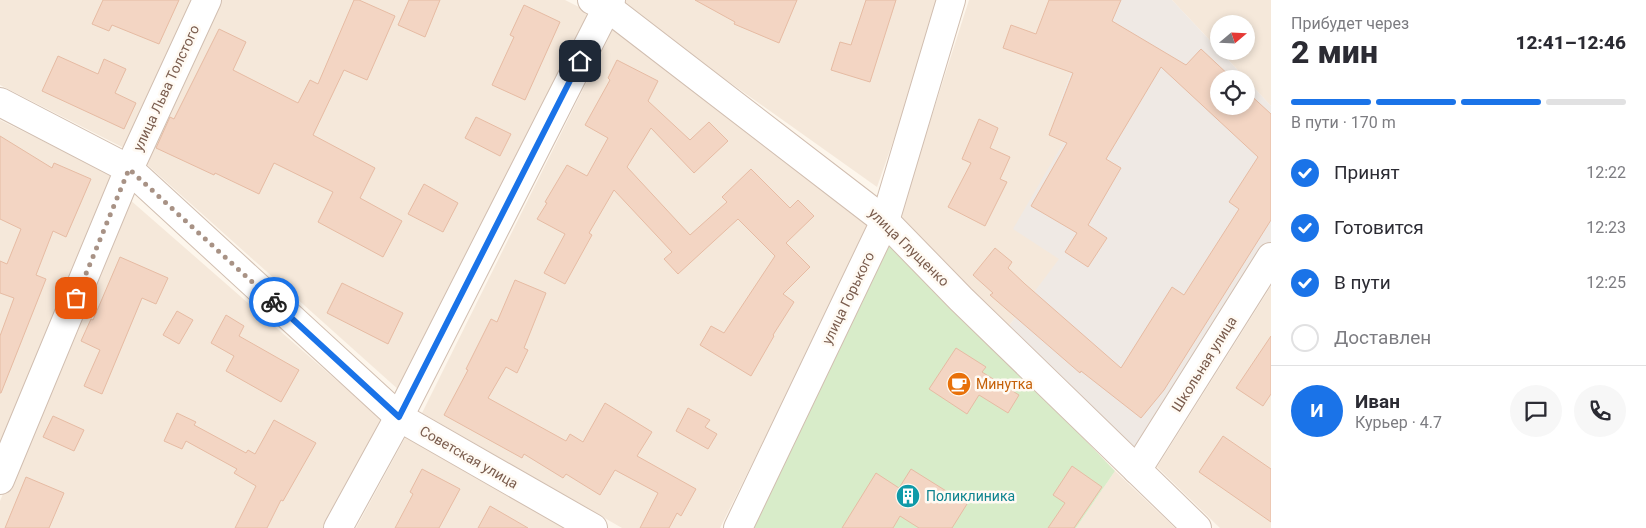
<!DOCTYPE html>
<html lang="ru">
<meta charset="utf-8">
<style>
body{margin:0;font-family:Roboto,sans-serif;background:#f7f7f7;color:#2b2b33;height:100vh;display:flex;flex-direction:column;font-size:19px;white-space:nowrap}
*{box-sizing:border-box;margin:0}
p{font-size:16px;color:#7c7c81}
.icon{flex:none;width:28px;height:28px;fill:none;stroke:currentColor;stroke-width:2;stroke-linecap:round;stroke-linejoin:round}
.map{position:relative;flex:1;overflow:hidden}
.sheet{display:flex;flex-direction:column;background:#fff;width:375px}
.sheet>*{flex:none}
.needle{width:32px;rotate:71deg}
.fabs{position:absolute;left:1210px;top:15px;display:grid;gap:10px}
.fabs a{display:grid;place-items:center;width:45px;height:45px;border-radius:50%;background:#fff;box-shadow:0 2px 8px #0003;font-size:25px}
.pin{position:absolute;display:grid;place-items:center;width:42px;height:42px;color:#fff;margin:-21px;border-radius:10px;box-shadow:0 2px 8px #0006}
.courier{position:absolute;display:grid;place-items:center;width:50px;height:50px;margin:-25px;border:4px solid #1a73e8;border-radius:50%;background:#fff;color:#222;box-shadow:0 1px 6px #0007}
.overview em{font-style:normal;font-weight:800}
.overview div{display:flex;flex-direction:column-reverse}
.overview{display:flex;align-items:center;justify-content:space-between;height:85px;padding:0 20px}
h1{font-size:32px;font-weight:800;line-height:38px}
.bar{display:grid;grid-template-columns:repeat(4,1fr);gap:8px 5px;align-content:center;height:60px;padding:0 20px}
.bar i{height:6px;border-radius:4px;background:#e1e1e2}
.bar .selected{background:#1a73e8}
.bar p{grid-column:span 4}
.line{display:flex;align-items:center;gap:12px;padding:0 20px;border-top:1px solid #e1e1e2}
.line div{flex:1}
.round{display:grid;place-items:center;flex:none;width:52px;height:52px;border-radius:26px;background:#f7f7f7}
ol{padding:0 20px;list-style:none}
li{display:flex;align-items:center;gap:15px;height:55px}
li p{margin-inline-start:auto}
li .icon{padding:5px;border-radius:50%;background:#1a73e8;color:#fff;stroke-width:4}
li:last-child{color:#7c7c81}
li i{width:28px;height:28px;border:2px solid #e1e1e2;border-radius:50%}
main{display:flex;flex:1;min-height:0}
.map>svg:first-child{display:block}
.residential{fill:#f5e8da}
.industrial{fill:#efe9e4}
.green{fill:#d8ecc9}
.building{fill:#f3d5c3;stroke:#e6bba3}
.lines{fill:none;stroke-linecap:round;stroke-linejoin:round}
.minor-casing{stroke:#d1beb0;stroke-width:30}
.minor{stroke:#fff;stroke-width:28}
.done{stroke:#a89285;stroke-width:5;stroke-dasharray:0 9}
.route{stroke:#1a73e8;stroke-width:6}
.labels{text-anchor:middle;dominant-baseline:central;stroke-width:5;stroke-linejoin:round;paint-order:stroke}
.street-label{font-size:14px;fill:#7a5c4d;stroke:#fffaf3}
.food-label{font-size:14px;fill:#c56008;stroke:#fffaf3;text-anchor:start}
.culture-label{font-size:14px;fill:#0d838f;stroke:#fffaf3;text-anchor:start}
</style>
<main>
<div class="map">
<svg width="1271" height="528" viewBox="0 0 1271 528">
<rect width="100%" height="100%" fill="#fdf6ec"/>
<g class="residential">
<path d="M 0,0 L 196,0 L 126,149 L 0,85 Z"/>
<path d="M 219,0 L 565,0 L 593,14 L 400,391 L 143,161 Z"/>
<path d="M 625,0 L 943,0 L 877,187 L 622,6 Z"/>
<path d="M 969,0 L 1099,0 L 1056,113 L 1076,121 L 1060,259 L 1005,331 L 899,218 Z"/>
<path d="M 1172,0 L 1271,0 L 1271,106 L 1220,51 L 1246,51 L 1246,24 L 1219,24 L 1219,50 Z"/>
<path d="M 615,25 L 872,223 L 720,528 L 622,528 L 422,413 Z"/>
<path d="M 0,120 L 116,177 L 0,448 Z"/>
<path d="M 129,199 L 382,420 L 323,528 L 0,528 L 0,501 Z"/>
<path d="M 1271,286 L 1271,528 L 1220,528 L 1157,467 Z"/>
<path d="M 406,436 L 565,528 L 356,528 Z"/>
<path d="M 1115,471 L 1175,528 L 1076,528 Z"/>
</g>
<path class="industrial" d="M 1099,0 L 1172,0 L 1246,79 L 1219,79 L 1219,106 L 1246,106 L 1246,79 L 1271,106 L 1271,242 L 1136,453 L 1005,331 L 1059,259 L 1013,229 L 1076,121 L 1056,113 Z"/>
<path class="green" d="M 888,236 L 1115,471 L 1076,528 L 748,528 Z"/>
<g class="building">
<path d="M 103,0 L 179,0 L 159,44 L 112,25 L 109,31 L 92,24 Z"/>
<path d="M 354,0 L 359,0 L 395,16 L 367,80 L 344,70 L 313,135 L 375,168 L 360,198 L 402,221 L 383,257 L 318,222 L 333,192 L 274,163 L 259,194 L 215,173 L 214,175 L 156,148 L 170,117 L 174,119 L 219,29 L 246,42 L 233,70 L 298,103 L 310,80 L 318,84 Z"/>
<path d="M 409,0 L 440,0 L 425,37 L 398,25 Z"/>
<path d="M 695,0 L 797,0 L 779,43 L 734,24 L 735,22 Z"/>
<path d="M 866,0 L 896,0 L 870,82 L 831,70 L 840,42 L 851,45 Z"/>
<path d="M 1049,0 L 1121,0 L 1112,21 L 1186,65 L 1201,49 L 1233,79 L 1219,79 L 1219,106 L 1246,106 L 1246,91 L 1271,114 L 1271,220 L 1164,390 L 1141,418 L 1081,371 L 1080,373 L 990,295 L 993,293 L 973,275 L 995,248 L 1012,262 L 1008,268 L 1025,284 L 1121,368 L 1172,287 L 1184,295 L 1239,209 L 1229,202 L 1258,157 L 1161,67 L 1106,159 L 1121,168 L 1088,225 L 1107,238 L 1088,267 L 1065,252 L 1077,233 L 1031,206 L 1067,143 L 1049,135 L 1073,73 L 1003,48 L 1011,25 L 1036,34 Z"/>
<path d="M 524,5 L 560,22 L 525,100 L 492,85 L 514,37 L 510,35 Z"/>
<path d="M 58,56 L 98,74 L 104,59 L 126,69 L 115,93 L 136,103 L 124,129 L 42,91 Z"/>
<path d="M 617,60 L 658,81 L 648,101 L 690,140 L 709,122 L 728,141 L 694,173 L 651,128 L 627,167 L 690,235 L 727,202 L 722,197 L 751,169 L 790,208 L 798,200 L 814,216 L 786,243 L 810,267 L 783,294 L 794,302 L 773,335 L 774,336 L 751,376 L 700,345 L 711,326 L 724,333 L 775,256 L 738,219 L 678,274 L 664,259 L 672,252 L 614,190 L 589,233 L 592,235 L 565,284 L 544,273 L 565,234 L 537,219 L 547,203 L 545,202 L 567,165 L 587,176 L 608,138 L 585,125 L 610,80 L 608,78 Z"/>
<path d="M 476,117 L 511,134 L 500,156 L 465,138 Z"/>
<path d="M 979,119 L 998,128 L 990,148 L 1010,157 L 1000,179 L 1007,182 L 985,226 L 948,207 L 971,163 L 962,159 Z"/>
<path d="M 0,136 L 52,168 L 54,163 L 91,179 L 66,237 L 53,231 L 36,275 L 46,279 L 1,393 L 0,393 L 0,336 L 14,298 L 0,293 L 0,261 L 7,264 L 21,229 L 0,219 Z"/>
<path d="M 424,184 L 458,203 L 443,232 L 408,214 Z"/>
<path d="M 120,257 L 168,278 L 156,304 L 142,298 L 102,394 L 84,386 L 100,350 L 81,341 L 91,319 L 93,320 Z"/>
<path d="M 515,280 L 546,293 L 524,348 L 528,350 L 517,373 L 506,367 L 488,398 L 566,441 L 570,434 L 583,442 L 605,403 L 652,432 L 637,456 L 696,489 L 681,516 L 677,513 L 669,528 L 640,528 L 658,493 L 615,470 L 600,495 L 566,474 L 563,478 L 524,454 L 522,458 L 444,415 L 468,370 L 466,369 L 491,319 L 497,322 Z"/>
<path d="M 342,283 L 403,313 L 388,344 L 327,313 Z"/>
<path d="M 177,311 L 193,320 L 179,344 L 163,335 Z"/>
<path d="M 226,315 L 244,326 L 239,336 L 299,370 L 281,402 L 226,371 L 234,356 L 211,343 Z"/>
<path d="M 1271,336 L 1271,394 L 1263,406 L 1236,388 Z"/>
<path d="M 956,348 L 986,367 L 982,372 L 1019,395 L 1008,413 L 979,395 L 967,414 L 929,389 Z"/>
<path d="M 688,408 L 710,420 L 705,427 L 717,434 L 708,449 L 676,431 Z"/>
<path d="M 177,413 L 196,422 L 194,425 L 246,453 L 248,450 L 255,454 L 274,420 L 316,443 L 283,501 L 281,500 L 267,528 L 235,528 L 256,486 L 234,473 L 237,469 L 186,441 L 182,449 L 164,441 Z"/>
<path d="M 53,416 L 84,430 L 74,451 L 43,437 Z"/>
<path d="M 1223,436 L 1271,469 L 1271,522 L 1199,472 Z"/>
<path d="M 1072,466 L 1102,487 L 1074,528 L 1048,528 L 1065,503 L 1053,495 Z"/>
<path d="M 422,469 L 460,489 L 439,528 L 395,528 L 413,494 L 410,492 Z"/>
<path d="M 911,469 L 967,504 L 952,528 L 919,528 L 900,516 L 893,528 L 842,528 L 876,473 L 899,488 Z"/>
<path d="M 26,477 L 64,493 L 49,528 L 5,528 Z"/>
<path d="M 490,506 L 528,528 L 478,528 Z"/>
</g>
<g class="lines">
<g class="minor-casing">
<g id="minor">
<path d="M 592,0 L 607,7 L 885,221 L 961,299 L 1197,528"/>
<path d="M 0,102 L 129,169 L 399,417 L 593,528"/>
<path d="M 1137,470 L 1271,257"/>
<path d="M 0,480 L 129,169 L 207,0"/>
<path d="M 338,528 L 399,417 L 611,0"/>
<path d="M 738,528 L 885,221 L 951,0"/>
</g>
</g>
<use href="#minor" class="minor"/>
</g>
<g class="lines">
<path class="done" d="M 76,298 L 129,169 L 274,302"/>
<path class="route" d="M 274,302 L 399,417 L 580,61"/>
</g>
<defs>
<g id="cafe-disc" transform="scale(1.25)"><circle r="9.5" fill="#e8710a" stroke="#fffaf3"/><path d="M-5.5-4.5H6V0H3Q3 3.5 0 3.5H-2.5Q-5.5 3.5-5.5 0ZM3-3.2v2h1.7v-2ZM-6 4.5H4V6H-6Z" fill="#fff"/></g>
<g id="building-disc" transform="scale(1.25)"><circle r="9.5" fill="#0f9aa8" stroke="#fffaf3"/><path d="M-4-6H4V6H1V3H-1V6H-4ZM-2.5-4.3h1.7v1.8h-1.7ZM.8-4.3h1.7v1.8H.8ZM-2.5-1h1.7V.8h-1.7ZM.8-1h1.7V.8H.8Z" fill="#fff"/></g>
</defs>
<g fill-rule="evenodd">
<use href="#cafe-disc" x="959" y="384"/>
<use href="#building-disc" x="908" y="496"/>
</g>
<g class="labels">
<g class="street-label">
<text transform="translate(166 88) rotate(-65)">улица Льва Толстого</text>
<text transform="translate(909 247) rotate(44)">улица Глущенко</text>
<text transform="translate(848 298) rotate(-64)">улица Горького</text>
<text transform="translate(1204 364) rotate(-58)">Школьная улица</text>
<text transform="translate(469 457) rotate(30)">Советская улица</text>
</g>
<g class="food-label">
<text x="976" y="384">Минутка</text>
</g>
<g class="culture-label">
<text x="926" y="496">Поликлиника</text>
</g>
</g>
</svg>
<div class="fabs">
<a><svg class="needle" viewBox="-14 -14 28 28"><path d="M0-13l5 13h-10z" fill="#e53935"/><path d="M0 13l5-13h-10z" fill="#7c7c81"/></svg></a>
<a><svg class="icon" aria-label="locate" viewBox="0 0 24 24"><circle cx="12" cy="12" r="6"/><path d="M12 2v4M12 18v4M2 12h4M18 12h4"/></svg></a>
</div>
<div class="pin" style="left:76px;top:298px;background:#ea580c"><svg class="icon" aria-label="bag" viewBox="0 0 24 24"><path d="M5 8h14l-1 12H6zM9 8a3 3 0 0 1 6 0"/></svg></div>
<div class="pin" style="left:580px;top:61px;background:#1f2937"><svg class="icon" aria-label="home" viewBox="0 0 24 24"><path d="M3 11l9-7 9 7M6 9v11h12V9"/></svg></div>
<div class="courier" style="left:274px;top:302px"><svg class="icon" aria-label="bike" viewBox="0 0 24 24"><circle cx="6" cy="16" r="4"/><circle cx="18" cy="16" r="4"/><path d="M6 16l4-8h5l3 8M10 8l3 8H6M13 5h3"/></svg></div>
</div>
<section class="sheet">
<div class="overview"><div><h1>2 мин</h1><p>Прибудет через</p></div><em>12:41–12:46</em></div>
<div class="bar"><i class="selected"></i><i class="selected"></i><i class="selected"></i><i></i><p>В пути · 170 m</p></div>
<ol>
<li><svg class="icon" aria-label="check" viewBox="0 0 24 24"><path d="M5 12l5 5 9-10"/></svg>Принят<p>12:22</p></li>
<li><svg class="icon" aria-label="check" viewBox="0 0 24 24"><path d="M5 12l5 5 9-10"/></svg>Готовится<p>12:23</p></li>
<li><svg class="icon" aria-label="check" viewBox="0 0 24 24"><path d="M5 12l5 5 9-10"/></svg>В пути<p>12:25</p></li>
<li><i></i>Доставлен</li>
</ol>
<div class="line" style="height:90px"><b class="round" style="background:#1a73e8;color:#fff">И</b><div><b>Иван</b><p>Курьер · 4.7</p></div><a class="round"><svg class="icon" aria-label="chat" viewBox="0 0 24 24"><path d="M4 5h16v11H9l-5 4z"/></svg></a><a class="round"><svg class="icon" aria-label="phone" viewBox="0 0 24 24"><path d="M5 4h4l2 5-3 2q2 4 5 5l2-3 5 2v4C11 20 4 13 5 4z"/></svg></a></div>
</section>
</main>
